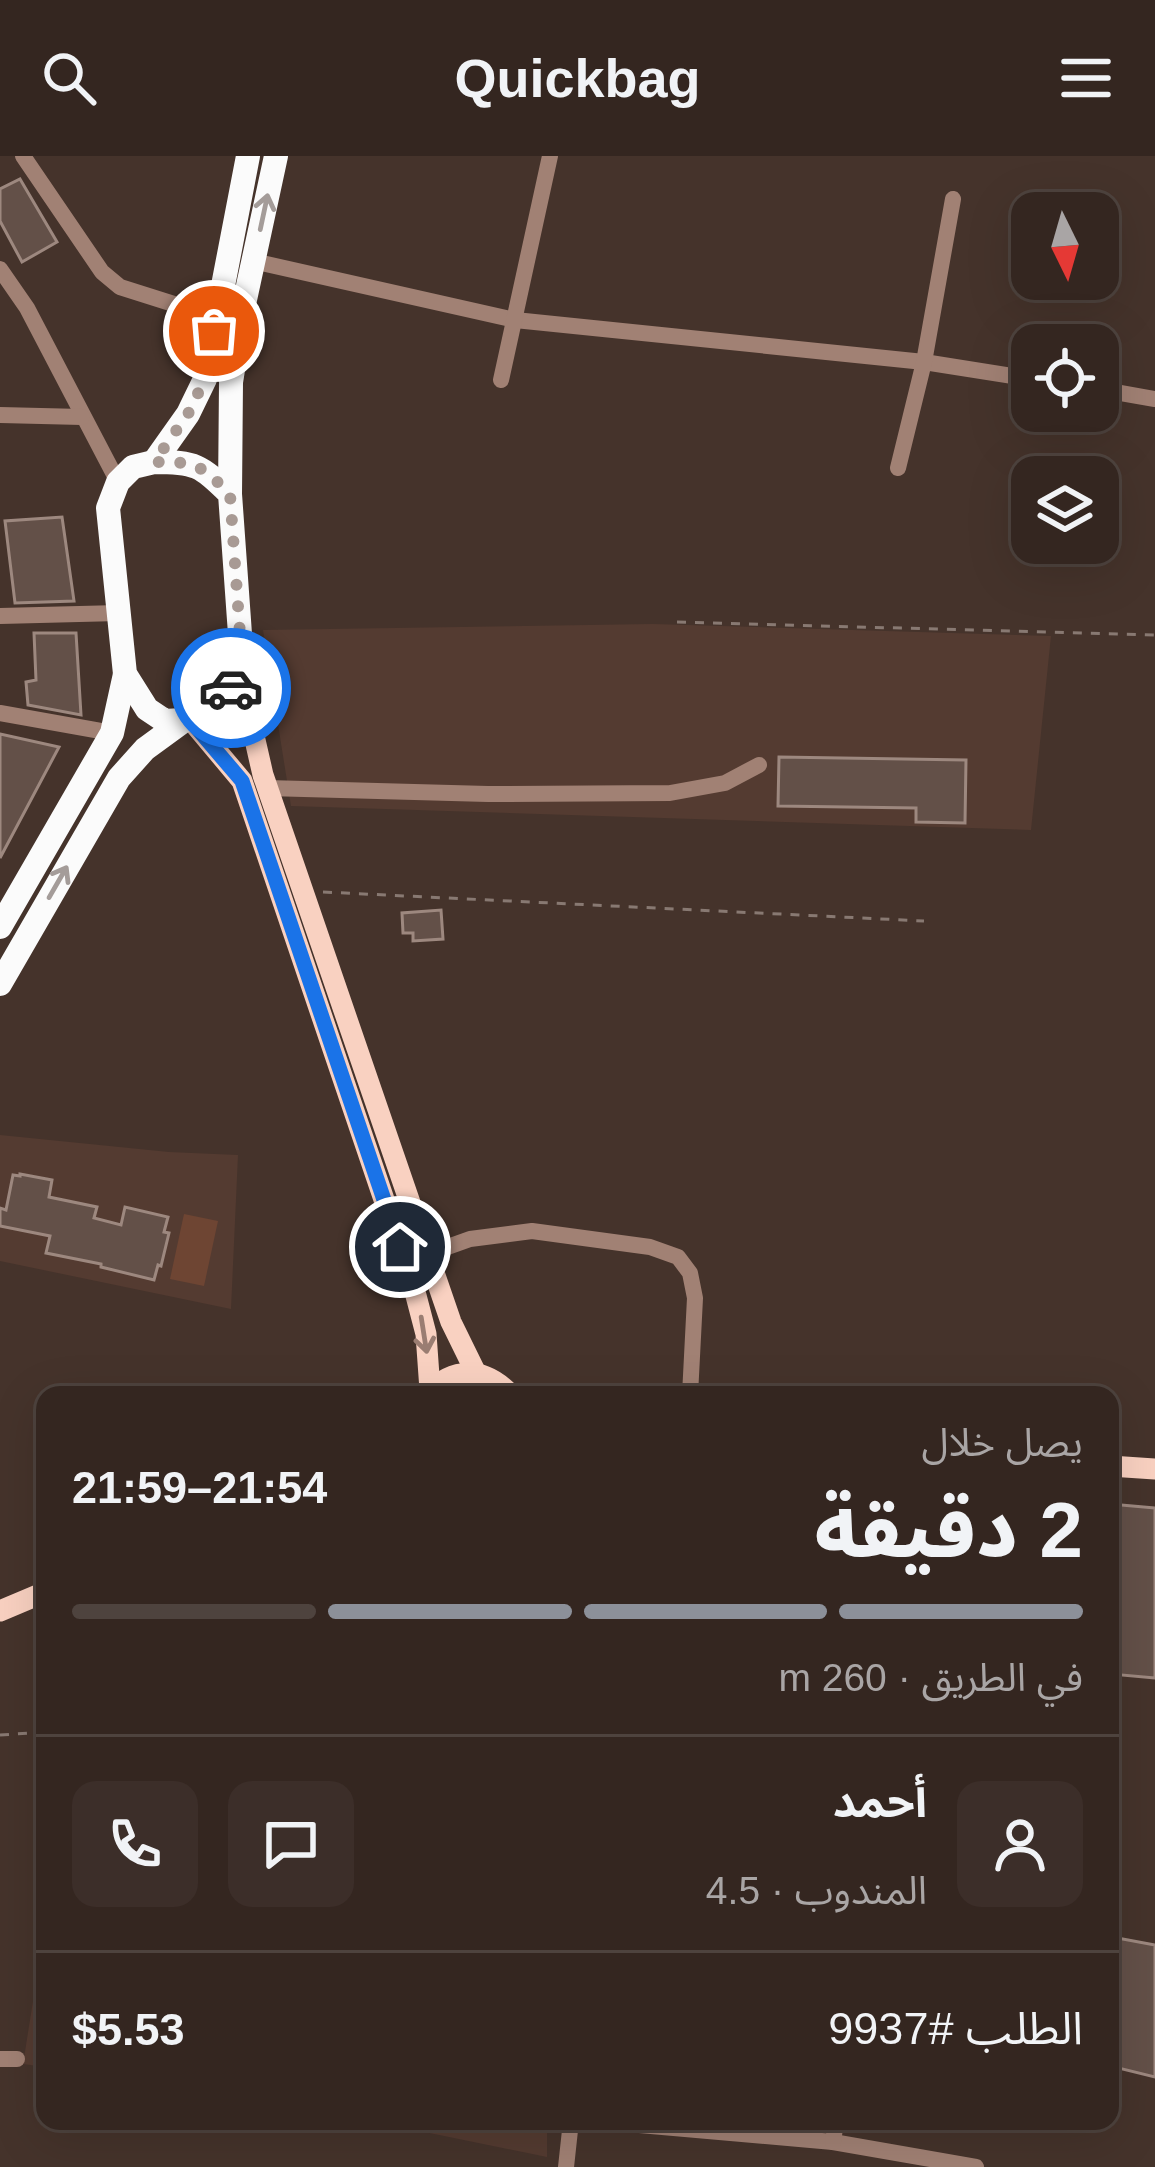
<!DOCTYPE html>
<html lang="ar">
<meta charset="utf-8">
<style>
body{margin:0;font-family:Helvetica,"Noto Sans Arabic",sans-serif;background:#3c2e29;color:#f1f3f6;direction:rtl;height:100vh;display:flex;flex-direction:column;font-size:45px;white-space:nowrap}
*{box-sizing:border-box;margin:0}
p{font-size:39px;color:#a9a5a5}
.icon{flex:none;width:66px;height:66px;fill:none;stroke:currentColor;stroke-width:2;stroke-linecap:round;stroke-linejoin:round}
.map{position:relative;flex:1;overflow:hidden;direction:ltr}
.sheet{position:absolute;left:36px;top:1230px;width:1083px;height:744px;display:flex;flex-direction:column;background:#342620;border-radius:24px;box-shadow:0 12px 48px #0002,0 0 0 3px #4e433e;direction:rtl}
.sheet>*{flex:none}
.needle{width:78px;rotate:175deg}
.controls{position:absolute;left:1011px;top:36px;display:grid;gap:24px}
.controls a{display:grid;place-items:center;width:108px;height:108px;border-radius:24px;background:#342620;box-shadow:0 12px 48px #0002,0 0 0 3px #4e433e;font-size:60px}
.pin{position:absolute;display:grid;place-items:center;width:102px;height:102px;color:#fff;margin:-51px;border:6px solid #fff;border-radius:50%;box-shadow:0 3px 12px #0007}
.courier{position:absolute;display:grid;place-items:center;width:120px;height:120px;margin:-60px;border:9px solid #1a73e8;border-radius:50%;background:#fff;color:#222;box-shadow:0 3px 15px #0007}
.headline em{font-style:normal;font-weight:800}
.headline div{display:flex;flex-direction:column-reverse}
.headline{display:flex;align-items:center;justify-content:space-between;height:204px;padding:0 36px}
h1{font-size:78px;font-weight:800;line-height:90px}
.bar{display:grid;grid-template-columns:repeat(4,1fr);gap:18px 12px;align-content:center;height:144px;padding:0 36px}
.bar i{height:15px;border-radius:9px;background:#4e433e}
.bar .on{background:#8c9099}
.bar p{grid-column:span 4}
.line{display:flex;align-items:center;gap:30px;padding:0 36px;border-top:3px solid #4e433e}
.line div{flex:1}
.round{display:grid;place-items:center;flex:none;width:126px;height:126px;border-radius:24px;background:#3c2e29}
header{display:flex;justify-content:space-between;align-items:center;height:156px;padding:0 36px;background:#342620;font-size:54px;font-weight:800}
.map>svg:first-child{display:block}
.built{fill:#543b31}
.green{fill:#6e4533}
.building{fill:#635048;stroke:#9d887f;stroke-width:3}
.lines{fill:none;stroke-linecap:round;stroke-linejoin:round}
.path{stroke:#887972;stroke-width:3;stroke-dasharray:9 9;stroke-linecap:butt}
.minor{stroke:#a18174;stroke-width:16}
.major{stroke:#f9d1c1;stroke-width:21}
.highway{stroke:#fbfbfb;stroke-width:24}
.oneway{stroke:#a49c99}
.oneway2{stroke:#9a7d72}
.done{stroke:#a89a94;stroke-width:12;stroke-dasharray:0 21.6}
.route{stroke:#1a73e8;stroke-width:15}
</style>
<header><svg class="icon" aria-label="menu" viewBox="0 0 24 24"><path d="M4 6h16M4 12h16M4 18h16"/></svg>Quickbag<svg class="icon" aria-label="search" viewBox="0 0 24 24"><circle cx="10" cy="10" r="6"/><path d="M15 15l6 6"/></svg></header>
<div class="map">
<svg width="1155" height="2011" viewBox="0 0 1155 2011">
<rect width="100%" height="100%" fill="#45332b"/>
<g class="built">
<path d="M 652,468 L 1051,480 L 1031,674 L 291,650 L 263,474 Z"/>
<path d="M 0,979 L 169,996 L 238,999 L 231,1153 L 0,1105 Z"/>
<path d="M 45,1770 L 45,1911 L 23,1908 Z"/>
<path d="M 371,1965 L 547,1965 L 547,2001 Z"/>
</g>
<path class="green" d="M 184,1058 L 218,1065 L 204,1130 L 170,1123 Z"/>
<g class="building">
<path d="M 20,23 L 57,86 L 22,106 L 0,65 L 0,33 Z"/>
<path d="M 62,361 L 74,445 L 15,447 L 5,365 Z"/>
<path d="M 34,477 L 76,477 L 81,559 L 28,549 L 26,526 L 36,524 Z"/>
<path d="M 0,578 L 59,591 L 0,702 Z"/>
<path d="M 779,601 L 966,604 L 965,667 L 916,666 L 916,652 L 778,650 Z"/>
<path d="M 441,754 L 443,783 L 413,785 L 413,777 L 403,777 L 402,757 Z"/>
<path d="M 20,1018 L 52,1024 L 49,1041 L 97,1051 L 94,1062 L 121,1069 L 125,1051 L 168,1061 L 164,1076 L 169,1077 L 161,1110 L 158,1109 L 154,1124 L 101,1111 L 101,1108 L 46,1097 L 50,1080 L 0,1070 L 0,1052 L 6,1054 L 13,1019 L 20,1020 Z"/>
<path d="M 1110,1348 L 1155,1352 L 1155,1522 L 1110,1518 Z"/>
<path d="M 1112,1781 L 1155,1789 L 1155,1921 L 1110,1910 L 1116,1876 L 1110,1875 L 1110,1871 L 1118,1836 L 1110,1835 Z"/>
</g>
<g class="lines">
<g class="path">
<path d="M 677,466 L 1155,479"/>
<path d="M 323,736 L 924,765"/>
<path d="M 0,1579 L 44,1576"/>
</g>
<g class="minor">
<path d="M 23,0 L 102,116 L 120,131 L 180,150 L 214,174"/>
<path d="M 253,105 L 515,164 L 924,206 L 1032,223"/>
<path d="M 0,113 L 27,152 L 118,326"/>
<path d="M 501,224 L 550,0"/>
<path d="M 1098,233 L 1155,243"/>
<path d="M 0,259 L 82,261"/>
<path d="M 898,312 L 924,206 L 953,43"/>
<path d="M 0,460 L 119,457"/>
<path d="M 0,557 L 112,577"/>
<path d="M 267,632 L 488,638 L 670,637 L 725,627 L 759,609"/>
<path d="M 428,1098 L 470,1083 L 532,1075 L 650,1091 L 678,1101 L 690,1117 L 695,1142 L 690,1239"/>
<path d="M 0,1903 L 17,1903"/>
<path d="M 594,1965 L 833,1986 L 976,2011"/>
<path d="M 833,1986 L 836,1965"/>
<path d="M 566,2011 L 571,1965"/>
</g>
<g class="major">
<path d="M 242,506 L 250,562 L 263,619 L 451,1166 L 476,1217"/>
<path d="M 191,564 L 242,625 L 414,1132 L 426,1178 L 430,1234"/>
<path d="M 426,1239 C 453,1210 484,1210 511,1239"/>
<path d="M 1110,1310 L 1155,1313"/>
<path d="M 0,1455 L 45,1436"/>
</g>
<g class="highway">
<path d="M 154,306 C 196,306 200,309 230,338 L 242,506 L 229,538 L 213,554 L 199,563 L 165,565 L 147,553 L 125,518 L 108,352 L 118,326 L 133,311 Z"/>
<path d="M 154,306 L 188,258 L 205,223 L 248,0"/>
<path d="M 230,338 L 231,226 L 243,153 L 276,0"/>
<path d="M 0,771 L 112,577 L 125,518"/>
<path d="M 0,828 L 119,622 L 145,593 L 182,566"/>
</g>
</g>
<defs><path id="oneway-shaft" d="M-6 0H5M1.5-3L5.5 0L1.5 3" fill="none" stroke-width="1.6" stroke-linecap="round" stroke-linejoin="round" transform="scale(3)"/></defs>
<g class="oneway">
<use href="#oneway-shaft" transform="translate(264 56) rotate(-78)"/>
<use href="#oneway-shaft" transform="translate(58 726) rotate(-60)"/>
</g>
<use class="oneway2" href="#oneway-shaft" transform="translate(424 1179) rotate(81)"/>
<g class="lines">
<path class="done" d="M 214,175 L 205,223 L 188,258 L 154,306 C 198,306 199,308 230,338 L 242,506 L 231,532"/>
<path class="route" d="M 231,532 L 214,554 L 190,564 L 242,625 L 400,1091"/>
</g>
</svg>
<div class="controls">
<a><svg class="needle" viewBox="-14 -14 28 28"><path d="M0-13l5 13h-10z" fill="#e53935"/><path d="M0 13l5-13h-10z" fill="#a9a5a5"/></svg></a>
<a><svg class="icon" aria-label="locate" viewBox="0 0 24 24"><circle cx="12" cy="12" r="6"/><path d="M12 2v4M12 18v4M2 12h4M18 12h4"/></svg></a>
<a><svg class="icon" aria-label="layers" viewBox="0 0 24 24"><path d="M12 4l9 5-9 5-9-5zM3 14l9 5 9-5"/></svg></a>
</div>
<div class="pin" style="left:214px;top:175px;background:#ea580c"><svg class="icon" aria-label="bag" viewBox="0 0 24 24"><path d="M5 8h14l-1 12H6zM9 8a3 3 0 0 1 6 0"/></svg></div>
<div class="pin" style="left:400px;top:1091px;background:#1f2937"><svg class="icon" aria-label="home" viewBox="0 0 24 24"><path d="M3 11l9-7 9 7M6 9v11h12V9"/></svg></div>
<div class="courier" style="left:231px;top:532px"><svg class="icon" aria-label="car" viewBox="0 0 24 24"><path d="M5 17H2v-5l4-1 3-4h7l3 4 3 1v5h-3M9 17h6M6 11h13"/><circle cx="7" cy="17" r="2"/><circle cx="17" cy="17" r="2"/></svg></div>
<section class="sheet">
<div class="headline"><div><h1>2 دقيقة</h1><p>يصل خلال</p></div><em>21:54–21:59</em></div>
<div class="bar"><i class="on"></i><i class="on"></i><i class="on"></i><i></i><p>في الطريق · 260 m</p></div>
<div class="line" style="height:216px"><a class="round"><svg class="icon" aria-label="person" viewBox="0 0 24 24"><circle cx="12" cy="8" r="4"/><path d="M4 21q1-7 8-7t8 7"/></svg></a><div><b>أحمد</b><p>المندوب · 4.5</p></div><a class="round"><svg class="icon" aria-label="chat" viewBox="0 0 24 24"><path d="M4 5h16v11H9l-5 4z"/></svg></a><a class="round"><svg class="icon" aria-label="phone" viewBox="0 0 24 24"><path d="M5 4h4l2 5-3 2q2 4 5 5l2-3 5 2v4C11 20 4 13 5 4z"/></svg></a></div>
<div class="line" style="height:156px"><div>الطلب #9937</div><b>$5.53</b></div>
</section>
</div>
